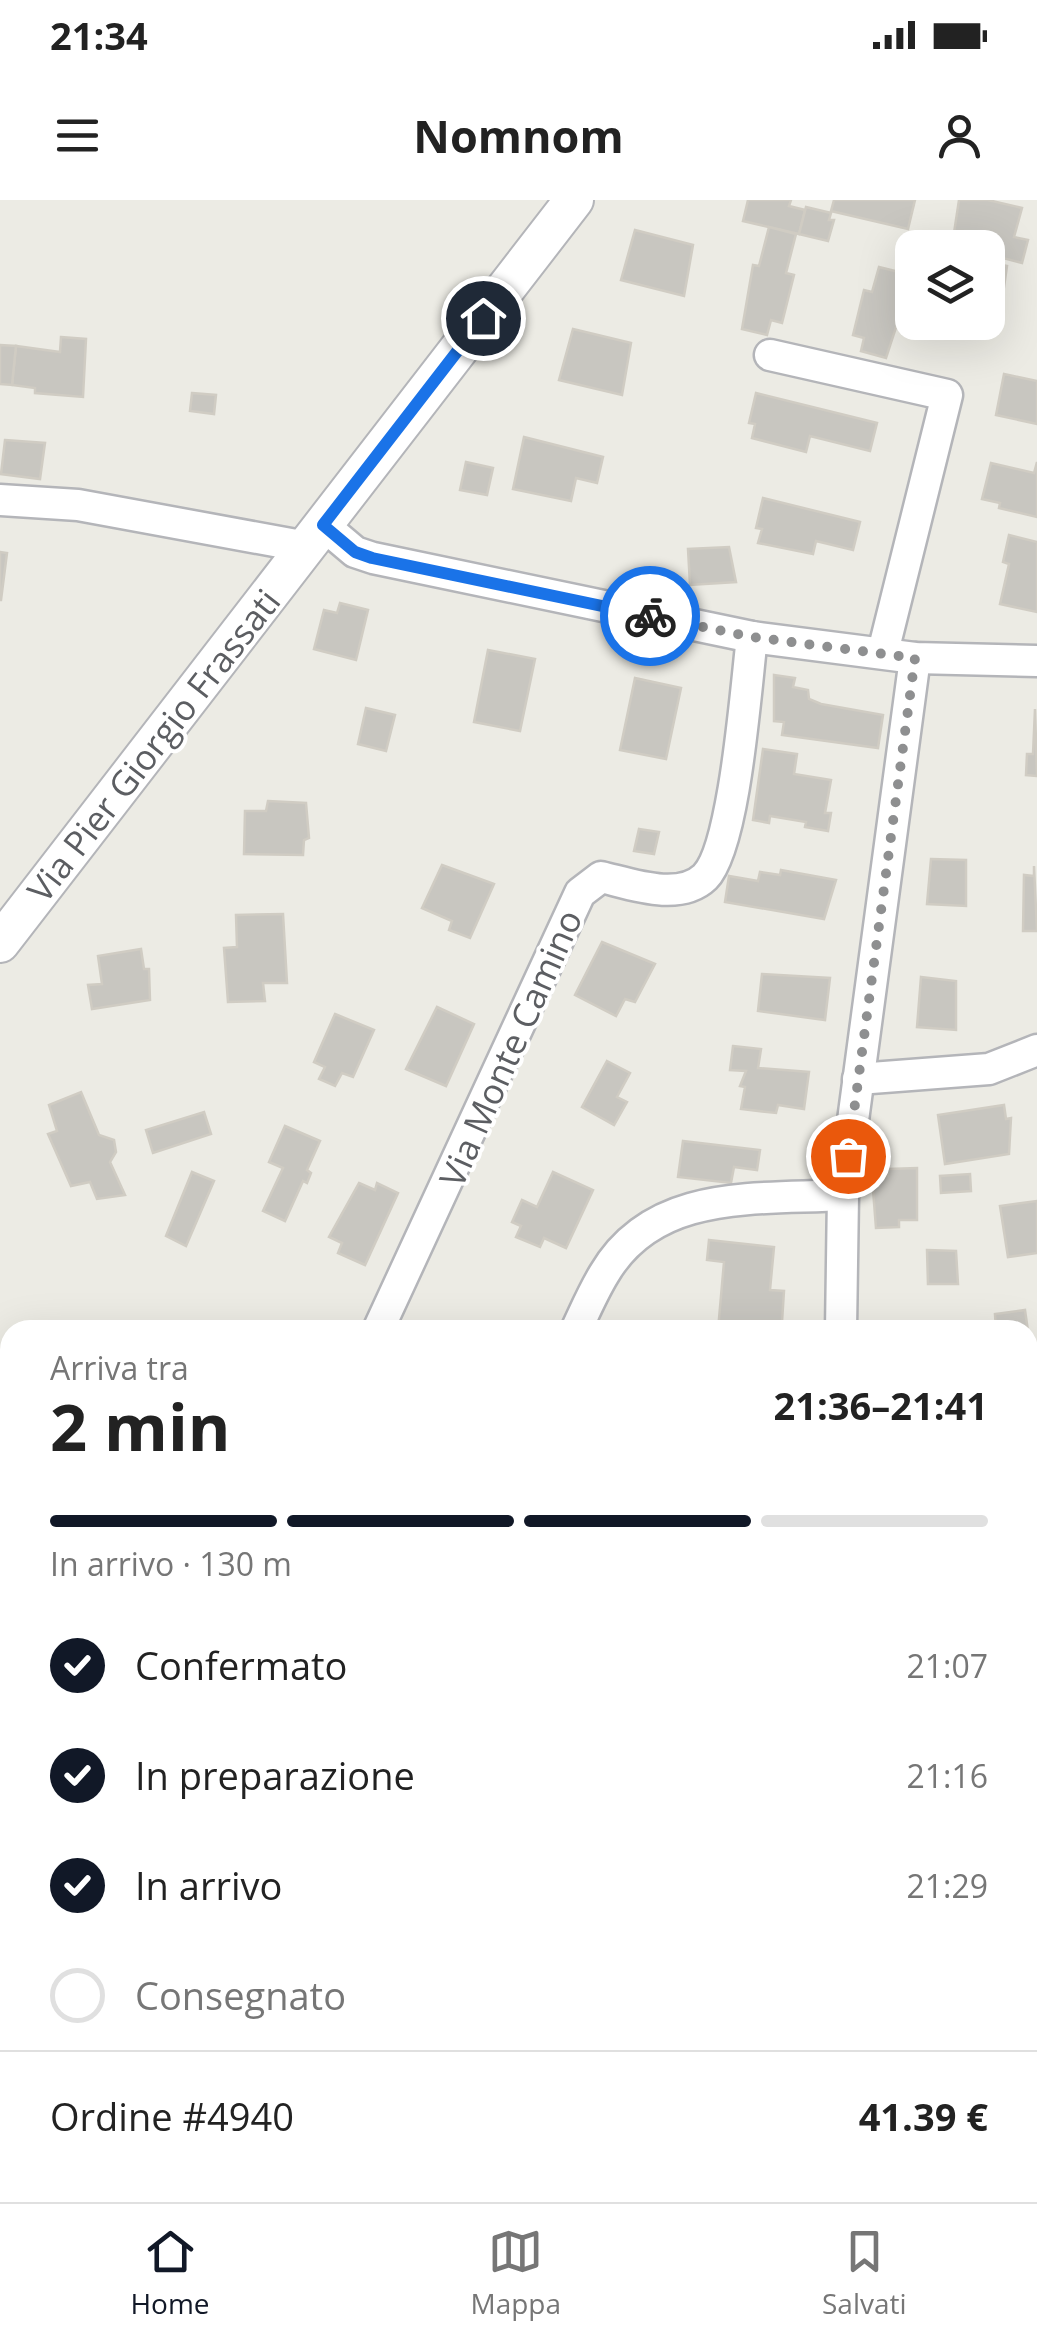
<!DOCTYPE html>
<html lang="it">
<meta charset="utf-8">
<style>
body{margin:0;font-family:"Open Sans",sans-serif;background:#f2f2f2;color:#222;height:100vh;display:flex;flex-direction:column;font-size:38px;white-space:nowrap}
*{box-sizing:border-box;margin:0}
p{font-size:32px;color:#767676}
.icon{flex:none;width:55px;height:55px;fill:none;stroke:currentColor;stroke-width:2;stroke-linecap:round;stroke-linejoin:round}
.map{position:relative;flex:1;overflow:hidden}
.side{position:absolute;left:0px;top:1120px;width:1038px;height:882px;display:flex;flex-direction:column;background:#fff;border-radius:30px 30px 0 0;box-shadow:0 10px 40px #0002}
.side>*{flex:none}
.buttons{position:absolute;left:895px;top:30px;display:grid;gap:20px}
.buttons a{display:grid;place-items:center;width:110px;height:110px;border-radius:20px;background:#fff;box-shadow:0 10px 40px #0002;font-size:50px}
.pin{position:absolute;display:grid;place-items:center;width:85px;height:85px;color:#fff;margin:-42px;border:5px solid #fff;border-radius:50%;box-shadow:0 2px 10px #0007}
.courier{position:absolute;display:grid;place-items:center;width:100px;height:100px;margin:-50px;border:8px solid #1a73e8;border-radius:50%;background:#fff;color:#222;box-shadow:0 2px 12px #0007}
.overview em{font-style:normal;font-weight:700}
.overview div{display:flex;flex-direction:column-reverse}
.overview{display:flex;align-items:center;justify-content:space-between;height:170px;padding:0 50px}
h1{font-size:65px;font-weight:700;line-height:75px}
.bar{display:grid;grid-template-columns:repeat(4,1fr);gap:15px 10px;align-content:center;height:120px;padding:0 50px}
.bar i{height:12px;border-radius:8px;background:#e0e0e0}
.bar .active{background:#111827}
.bar p{grid-column:span 4}
.line{display:flex;align-items:center;gap:25px;padding:0 50px;border-top:2px solid #e0e0e0}
.line div{flex:1}
ol{padding:0 50px;list-style:none}
li{display:flex;align-items:center;gap:30px;height:110px}
li p{margin-inline-start:auto}
li .icon{padding:10px;border-radius:50%;background:#111827;color:#fff;stroke-width:4}
li:last-child{color:#767676}
li i{width:55px;height:55px;border:5px solid #e0e0e0;border-radius:50%}
.status{display:flex;justify-content:space-between;align-items:center;height:70px;padding:0 50px;background:#fff;direction:ltr}
.status svg{height:28px;fill:currentColor}
header{display:flex;justify-content:space-between;align-items:center;height:130px;padding:0 50px;background:#fff;font-size:45px;font-weight:700}
.tab-bar{display:flex;justify-content:space-around;align-items:center;height:140px;border-top:2px solid #e0e0e0;background:#fff;font-size:28px;color:#767676}
.tab-bar a{display:grid;justify-items:center;gap:5px}
.tab-bar .active{color:#111827}
.map>svg:first-child{display:block}
.green{fill:#c3e1c4}
.building{fill:#c8c6c0;stroke:#d0ccc3;stroke-width:2.5}
.lines{fill:none;stroke-linecap:round;stroke-linejoin:round}
.minor-casing{stroke:#b4b5b9;stroke-width:35}
.tertiary-casing{stroke:#b4b5b9;stroke-width:42}
.minor{stroke:#fff;stroke-width:30}
.tertiary{stroke:#fff;stroke-width:38}
.done{stroke:#8e8f90;stroke-width:10;stroke-dasharray:0 18}
.route{stroke:#1a73e8;stroke-width:12}
.labels{text-anchor:middle;dominant-baseline:central;stroke-width:8;stroke-linejoin:round;paint-order:stroke}
.street-label{font-size:35px;fill:#5c5e62;stroke:#fff}
</style>
<div class="status"><b>21:34</b><svg viewBox="0 0 49 12"><path d="M0 12V9h3v3zM5 12V6h3v6zM10 12V3h3v9zM15 12V0h3v12zM26 1h20v11H26zM47 4h2v5h-2z"/></svg></div>
<header><svg class="icon" aria-label="menu" viewBox="0 0 24 24"><path d="M4 6h16M4 12h16M4 18h16"/></svg>Nomnom<svg class="icon" aria-label="person" viewBox="0 0 24 24"><circle cx="12" cy="8" r="4"/><path d="M4 21q1-7 8-7t8 7"/></svg></header>
<div class="map">
<svg width="1037" height="2002" viewBox="0 0 1037 2002">
<rect width="100%" height="100%" fill="#ecebe4"/>
<path class="green" d="M 278,1993 L 444,1992 L 444,2002 L 279,2002 Z"/>
<g class="building">
<path d="M 748,0 L 791,0 L 789,6 L 805,10 L 799,34 L 743,21 Z"/>
<path d="M 834,0 L 915,0 L 908,29 L 831,11 Z"/>
<path d="M 959,0 L 988,0 L 1022,8 L 1014,37 L 1028,40 L 1022,63 L 988,54 L 988,48 L 952,46 Z"/>
<path d="M 806,7 L 831,13 L 829,20 L 834,20 L 828,41 L 799,34 Z"/>
<path d="M 769,27 L 796,34 L 786,73 L 794,75 L 782,123 L 771,120 L 767,135 L 742,129 L 753,65 L 759,66 Z"/>
<path d="M 635,30 L 693,45 L 684,96 L 621,80 Z"/>
<path d="M 988,62 L 1007,66 L 1002,101 L 988,98 Z"/>
<path d="M 879,67 L 907,74 L 901,99 L 905,100 L 886,158 L 861,151 L 864,138 L 853,135 L 864,90 L 872,92 Z"/>
<path d="M 573,129 L 631,143 L 622,195 L 559,180 Z"/>
<path d="M 61,137 L 86,139 L 83,197 L 35,193 L 35,188 L 12,185 L 16,146 L 60,152 Z"/>
<path d="M 0,145 L 16,146 L 12,185 L 0,184 Z"/>
<path d="M 1004,174 L 1037,181 L 1037,224 L 996,215 Z"/>
<path d="M 192,193 L 216,195 L 214,214 L 190,211 Z"/>
<path d="M 756,193 L 877,223 L 870,251 L 810,236 L 806,252 L 752,238 L 755,224 L 749,223 Z"/>
<path d="M 524,237 L 603,257 L 597,283 L 576,278 L 571,301 L 513,289 Z"/>
<path d="M 5,240 L 45,243 L 40,279 L 1,274 Z"/>
<path d="M 466,262 L 493,268 L 487,295 L 460,290 Z"/>
<path d="M 1037,262 L 1037,317 L 999,308 L 1000,303 L 982,299 L 991,263 L 1034,273 Z"/>
<path d="M 763,298 L 860,322 L 853,350 L 816,341 L 813,354 L 758,343 L 762,329 L 756,328 Z"/>
<path d="M 1009,335 L 1037,342 L 1037,412 L 1000,404 L 1009,364 L 1003,362 Z"/>
<path d="M 729,347 L 736,382 L 690,385 L 688,349 Z"/>
<path d="M 0,352 L 7,353 L 1,400 L 0,400 Z"/>
<path d="M 340,403 L 368,410 L 356,460 L 314,449 L 324,410 L 337,413 Z"/>
<path d="M 488,450 L 535,459 L 520,531 L 474,522 Z"/>
<path d="M 774,475 L 795,478 L 793,487 L 808,490 L 809,499 L 821,504 L 883,515 L 878,548 L 782,535 L 784,522 L 774,521 Z"/>
<path d="M 635,478 L 681,488 L 666,559 L 620,550 Z"/>
<path d="M 366,508 L 395,515 L 386,551 L 358,544 Z"/>
<path d="M 1035,509 L 1037,576 L 1026,575 L 1027,554 L 1033,554 Z"/>
<path d="M 763,549 L 797,554 L 794,574 L 831,580 L 825,613 L 831,613 L 828,631 L 805,627 L 806,622 L 770,616 L 769,623 L 753,620 Z"/>
<path d="M 268,601 L 306,603 L 309,638 L 304,640 L 303,655 L 244,654 L 245,611 L 266,611 Z"/>
<path d="M 639,629 L 659,632 L 654,654 L 634,651 Z"/>
<path d="M 931,659 L 966,660 L 966,706 L 927,704 Z"/>
<path d="M 442,665 L 494,684 L 470,738 L 449,730 L 452,721 L 422,708 Z"/>
<path d="M 1034,666 L 1037,731 L 1023,731 L 1024,675 L 1034,676 Z"/>
<path d="M 781,670 L 836,680 L 824,719 L 725,702 L 729,676 L 758,681 L 760,672 L 780,675 Z"/>
<path d="M 283,714 L 287,783 L 263,783 L 265,801 L 228,802 L 224,748 L 237,747 L 236,715 Z"/>
<path d="M 602,742 L 655,764 L 635,802 L 625,799 L 616,816 L 575,795 Z"/>
<path d="M 141,749 L 144,769 L 149,769 L 150,800 L 92,809 L 88,785 L 102,784 L 98,756 Z"/>
<path d="M 762,774 L 830,778 L 825,820 L 758,811 Z"/>
<path d="M 921,777 L 956,781 L 956,830 L 917,827 Z"/>
<path d="M 437,807 L 474,824 L 446,886 L 406,869 Z"/>
<path d="M 335,814 L 374,830 L 353,877 L 342,873 L 335,886 L 319,879 L 325,867 L 314,862 Z"/>
<path d="M 733,846 L 761,849 L 758,868 L 809,872 L 804,909 L 778,905 L 776,913 L 741,909 L 745,887 L 740,886 L 746,871 L 730,870 Z"/>
<path d="M 607,861 L 630,873 L 617,897 L 627,902 L 614,925 L 582,907 Z"/>
<path d="M 81,892 L 99,935 L 114,940 L 116,952 L 110,962 L 125,995 L 97,999 L 90,982 L 71,986 L 48,934 L 57,931 L 49,905 Z"/>
<path d="M 1004,905 L 1006,919 L 1011,918 L 1009,954 L 945,964 L 938,915 Z"/>
<path d="M 204,912 L 211,934 L 153,953 L 146,930 Z"/>
<path d="M 285,926 L 320,941 L 307,970 L 311,973 L 307,983 L 303,981 L 285,1021 L 263,1011 L 283,968 L 269,962 Z"/>
<path d="M 683,941 L 760,950 L 757,970 L 734,967 L 731,983 L 678,977 Z"/>
<path d="M 917,968 L 917,1020 L 899,1020 L 899,1027 L 876,1028 L 872,977 L 888,976 L 888,969 Z"/>
<path d="M 192,972 L 214,981 L 186,1046 L 166,1036 Z"/>
<path d="M 553,972 L 593,990 L 566,1048 L 544,1038 L 540,1047 L 516,1037 L 521,1026 L 512,1022 L 522,1000 L 537,1007 Z"/>
<path d="M 970,974 L 971,991 L 941,993 L 940,976 Z"/>
<path d="M 359,983 L 375,990 L 377,983 L 398,993 L 365,1065 L 338,1053 L 342,1043 L 329,1037 Z"/>
<path d="M 1037,1001 L 1037,1053 L 1008,1057 L 1000,1006 Z"/>
<path d="M 709,1040 L 774,1047 L 770,1090 L 784,1091 L 782,1122 L 776,1122 L 776,1130 L 718,1130 L 724,1062 L 707,1060 Z"/>
<path d="M 927,1050 L 956,1051 L 958,1084 L 928,1084 Z"/>
<path d="M 1025,1110 L 1028,1131 L 996,1130 L 995,1114 Z"/>
<path d="M 0,1192 L 10,1199 L 10,1290 L 0,1304 Z"/>
<path d="M 0,1305 L 10,1312 L 10,1322 L 0,1336 Z"/>
<path d="M 0,1368 L 10,1375 L 0,1397 Z"/>
</g>
<g class="lines">
<g class="minor-casing">
<g id="minor">
<path d="M 770,155 L 947,195 L 883,452"/>
<path d="M 0,300 L 78,305 L 307,347"/>
<path d="M 323,325 L 355,352 L 373,358 L 752,437 L 915,458 L 1037,461"/>
<path d="M 858,879 L 989,869 L 1037,850"/>
<path d="M 378,1130 L 580,693 L 601,677 C 631,684 679,702 705,677 C 735,647 746,486 752,437"/>
<path d="M 576,1130 C 585,1111 593,1092 604,1074 C 654,988 757,1000 843,995"/>
<path d="M 841,1130 L 843,995 L 915,458"/>
<path d="M 824,2002 L 824,1992"/>
</g>
</g>
<g class="tertiary-casing">
<path id="tertiary" d="M 0,743 L 574,0"/>
</g>
<use href="#minor" class="minor"/>
<use href="#tertiary" class="tertiary"/>
</g>
<g class="lines">
<path class="done" d="M 650,416 L 752,437 L 915,458 L 848,956"/>
<path class="route" d="M 483,118 L 323,325 L 355,352 L 372,358 L 650,416"/>
</g>
<g class="labels">
<g class="street-label">
<text transform="translate(153 545) rotate(-52)">Via Pier Giorgio Frassati</text>
<text transform="translate(510 848) rotate(-66)">Via Monte Camino</text>
</g>
</g>
</svg>
<div class="buttons">
<a><svg class="icon" aria-label="layers" viewBox="0 0 24 24"><path d="M12 4l9 5-9 5-9-5zM3 14l9 5 9-5"/></svg></a>
</div>
<div class="pin" style="left:848px;top:956px;background:#ea580c"><svg class="icon" aria-label="bag" viewBox="0 0 24 24"><path d="M5 8h14l-1 12H6zM9 8a3 3 0 0 1 6 0"/></svg></div>
<div class="pin" style="left:483px;top:118px;background:#1f2937"><svg class="icon" aria-label="home" viewBox="0 0 24 24"><path d="M3 11l9-7 9 7M6 9v11h12V9"/></svg></div>
<div class="courier" style="left:650px;top:416px"><svg class="icon" aria-label="bike" viewBox="0 0 24 24"><circle cx="6" cy="16" r="4"/><circle cx="18" cy="16" r="4"/><path d="M6 16l4-8h5l3 8M10 8l3 8H6M13 5h3"/></svg></div>
<section class="side">
<div class="overview"><div><h1>2 min</h1><p>Arriva tra</p></div><em>21:36–21:41</em></div>
<div class="bar"><i class="active"></i><i class="active"></i><i class="active"></i><i></i><p>In arrivo · 130 m</p></div>
<ol>
<li><svg class="icon" aria-label="check" viewBox="0 0 24 24"><path d="M5 12l5 5 9-10"/></svg>Confermato<p>21:07</p></li>
<li><svg class="icon" aria-label="check" viewBox="0 0 24 24"><path d="M5 12l5 5 9-10"/></svg>In preparazione<p>21:16</p></li>
<li><svg class="icon" aria-label="check" viewBox="0 0 24 24"><path d="M5 12l5 5 9-10"/></svg>In arrivo<p>21:29</p></li>
<li><i></i>Consegnato</li>
</ol>
<div class="line" style="height:130px"><div>Ordine #4940</div><b>41.39 €</b></div>
</section>
</div>
<nav class="tab-bar">
<a class="active"><svg class="icon" aria-label="home" viewBox="0 0 24 24"><path d="M3 11l9-7 9 7M6 9v11h12V9"/></svg>Home</a>
<a><svg class="icon" aria-label="map" viewBox="0 0 24 24"><path d="M3 6l6-2 6 2 6-2v14l-6 2-6-2-6 2zM9 4v14M15 6v14"/></svg>Mappa</a>
<a><svg class="icon" aria-label="saved" viewBox="0 0 24 24"><path d="M7 4h10v16l-5-4-5 4z"/></svg>Salvati</a>
</nav>
